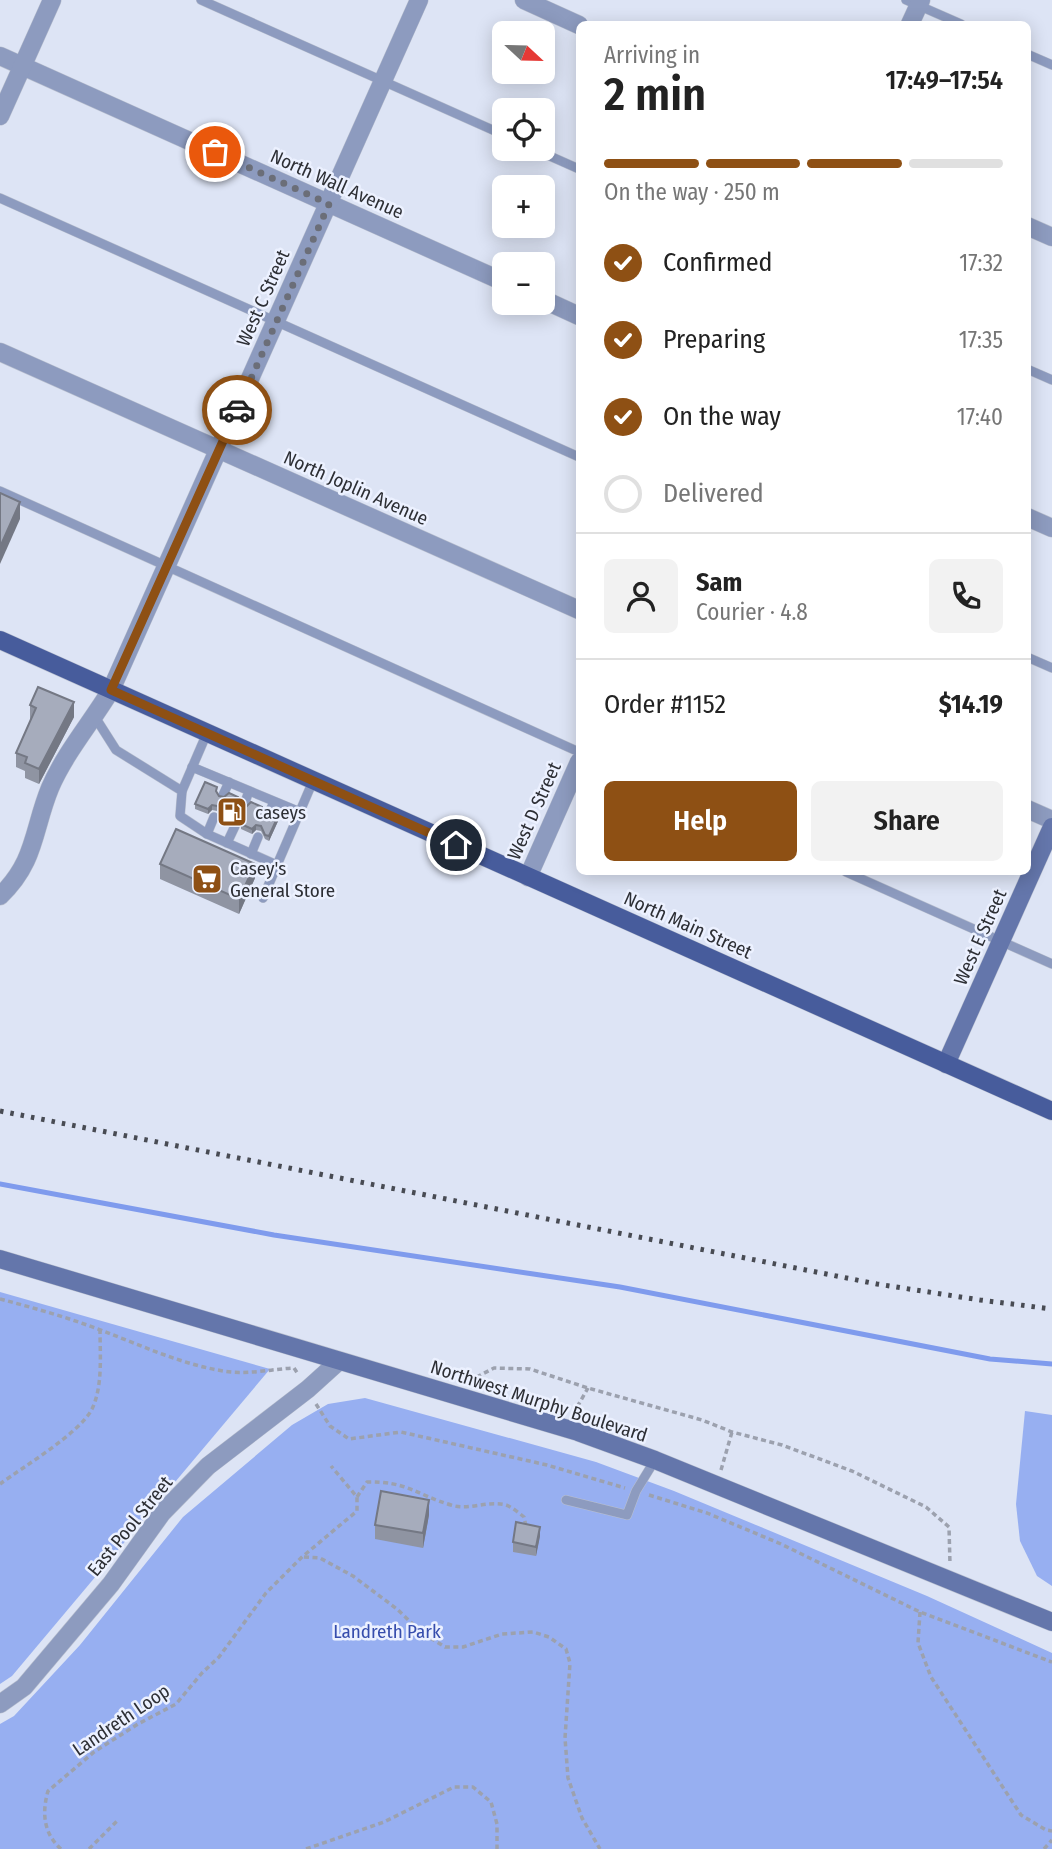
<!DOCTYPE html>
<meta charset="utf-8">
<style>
body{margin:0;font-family:"Fira Sans Condensed",sans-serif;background:#f2f2f2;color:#222;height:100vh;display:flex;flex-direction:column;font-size:26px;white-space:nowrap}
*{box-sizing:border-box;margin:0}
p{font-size:23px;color:#767676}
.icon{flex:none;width:38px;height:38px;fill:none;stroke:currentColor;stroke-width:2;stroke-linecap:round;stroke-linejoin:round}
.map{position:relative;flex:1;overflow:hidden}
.details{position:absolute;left:576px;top:21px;width:455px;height:854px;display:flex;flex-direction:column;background:#fff;border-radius:10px;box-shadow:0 4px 18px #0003}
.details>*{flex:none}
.needle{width:46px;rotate:112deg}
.fabs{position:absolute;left:492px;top:21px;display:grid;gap:14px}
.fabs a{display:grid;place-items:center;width:63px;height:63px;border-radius:10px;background:#fff;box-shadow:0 4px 18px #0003;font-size:35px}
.pin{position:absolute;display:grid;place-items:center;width:60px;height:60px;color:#fff;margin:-30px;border:4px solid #fff;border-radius:50%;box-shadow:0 2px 7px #0007}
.courier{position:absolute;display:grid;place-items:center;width:70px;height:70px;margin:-35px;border:5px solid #8e5014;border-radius:50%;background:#fff;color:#222;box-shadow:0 2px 9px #0007}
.head em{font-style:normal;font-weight:600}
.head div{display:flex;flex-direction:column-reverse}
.head{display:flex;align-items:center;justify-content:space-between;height:119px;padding:0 28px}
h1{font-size:46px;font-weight:600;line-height:52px}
.bar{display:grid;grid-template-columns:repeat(4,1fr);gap:10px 7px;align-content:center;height:84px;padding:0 28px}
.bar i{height:9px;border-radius:5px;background:#e0e0e0}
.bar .active{background:#8e5014}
.bar p{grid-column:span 4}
.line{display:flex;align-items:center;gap:18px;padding:0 28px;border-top:2px solid #e0e0e0}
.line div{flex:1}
.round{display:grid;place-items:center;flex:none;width:74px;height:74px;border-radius:10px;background:#f2f2f2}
ol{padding:0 28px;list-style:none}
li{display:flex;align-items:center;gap:21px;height:77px}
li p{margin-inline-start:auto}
li .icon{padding:7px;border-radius:50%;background:#8e5014;color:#fff;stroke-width:4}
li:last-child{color:#767676}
li i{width:38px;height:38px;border:4px solid #e0e0e0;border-radius:50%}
.cta{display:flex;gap:14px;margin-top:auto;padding:14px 28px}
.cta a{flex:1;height:80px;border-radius:10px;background:#8e5014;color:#fff;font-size:28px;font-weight:600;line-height:80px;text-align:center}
.cta a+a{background:#f2f2f2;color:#222}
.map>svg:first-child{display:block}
.green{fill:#97aff1}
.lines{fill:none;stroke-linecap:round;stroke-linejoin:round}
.stream{stroke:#7f9bed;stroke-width:5}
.lane-casing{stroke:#bac0cf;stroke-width:10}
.street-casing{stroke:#bac0cf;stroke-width:19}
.secondary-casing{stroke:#bac0cf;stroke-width:19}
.primary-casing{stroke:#bac0cf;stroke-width:19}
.path{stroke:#9ca1ae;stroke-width:3.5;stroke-dasharray:5 3.5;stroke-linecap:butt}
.lane{stroke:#8d9bbf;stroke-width:9}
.street{stroke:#8d9bbf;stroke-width:18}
.secondary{stroke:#6476ab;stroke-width:18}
.primary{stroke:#475c9c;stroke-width:18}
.rail{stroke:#484b53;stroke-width:5;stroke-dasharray:3.5 7;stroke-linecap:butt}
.wall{fill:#8f94a2}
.shaded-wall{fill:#747884}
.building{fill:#a6acbc;stroke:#747884;stroke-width:2}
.done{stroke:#6b6e78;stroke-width:7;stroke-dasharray:0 12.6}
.route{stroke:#8e5014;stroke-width:9}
.labels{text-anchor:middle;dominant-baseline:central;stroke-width:5;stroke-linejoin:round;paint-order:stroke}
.street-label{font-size:19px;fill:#2d2f35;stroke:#ecf1ff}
.poi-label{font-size:19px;fill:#2d2f35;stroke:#ecf1ff;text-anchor:start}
.park-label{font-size:19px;fill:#364dad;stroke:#ecf1ff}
</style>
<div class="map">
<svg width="1052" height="1849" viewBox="0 0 1052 1849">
<rect width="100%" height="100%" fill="#dde4f5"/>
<g class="green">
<path d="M 0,1292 L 270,1369 L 12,1676 L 0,1684 Z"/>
<path d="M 365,1398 L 596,1462 L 674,1491 L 927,1596 L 1052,1653 L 1052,1849 L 0,1849 L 0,1724 L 14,1716 L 80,1645 L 183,1517 L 292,1425 L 328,1404 Z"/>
<path d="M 1025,1411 L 1052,1415 L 1052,1586 L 1037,1576 L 1020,1541 L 1016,1504 Z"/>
</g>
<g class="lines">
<path class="stream" d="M 0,1184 L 274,1235 L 620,1287 L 990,1359 L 1052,1364"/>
<g class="lane-casing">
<g id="lane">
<path d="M 201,0 L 504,135"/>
<path d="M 906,0 L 961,24"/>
<path d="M 1027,54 L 1052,65"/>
<path d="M 534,149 L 579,169"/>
<path d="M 0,198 L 579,457"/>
<path d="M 1027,369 L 1052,380"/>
<path d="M 0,491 L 579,752"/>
<path d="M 1027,657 L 1052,668"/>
<path d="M 95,717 L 116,750 L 182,791 L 180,816 L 207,834 L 277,865 L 313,781"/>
<path d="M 192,767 L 300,812"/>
<path d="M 182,791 L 207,733"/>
<path d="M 223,795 L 229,782"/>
<path d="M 244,805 L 249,791"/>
<path d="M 268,815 L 274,802"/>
<path d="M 207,834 L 214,817"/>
<path d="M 227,843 L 235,826"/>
<path d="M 251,854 L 258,837"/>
<path d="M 846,872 L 1052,964"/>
<path d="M 263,898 L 277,865"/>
<path d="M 566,1500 L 627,1515 L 636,1491 L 655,1460"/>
</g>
</g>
<g class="street-casing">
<g id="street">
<path d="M 524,0 L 579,25"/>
<path d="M 910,24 L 921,0"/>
<path d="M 0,56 L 504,282"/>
<path d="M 0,116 L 52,0"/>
<path d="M 1027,226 L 1052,237"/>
<path d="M 542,299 L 579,316"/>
<path d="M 0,352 L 579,610"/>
<path d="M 1027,517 L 1052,528"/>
<path d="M 1027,809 L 1052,820"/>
<path d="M 528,877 L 579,762"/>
<path d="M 0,896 C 36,862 33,829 50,788 C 65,753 91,723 111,690 L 419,0"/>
<path d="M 0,1704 L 24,1687 L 111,1584 L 162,1513 L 208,1466 L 308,1389 L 339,1361"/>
</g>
</g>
<g class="secondary-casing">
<g id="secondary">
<path d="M 946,1064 L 1052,827"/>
<path d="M 0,1259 L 578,1432 L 655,1460 L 1052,1622"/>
</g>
</g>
<g class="primary-casing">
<path id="primary" d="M 0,640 L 1052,1111"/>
</g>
<g class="path">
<path d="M 0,1299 C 34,1308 70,1318 103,1331 C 143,1346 187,1367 231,1372 C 252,1374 273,1369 294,1368 L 298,1374"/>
<path d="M 469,1381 L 494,1368 L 530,1369 L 588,1388 L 702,1420 L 732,1432 L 782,1445 L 852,1471 L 926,1507 L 949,1527 L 950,1564"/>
<path d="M 316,1404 L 330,1426 L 349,1439 L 401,1432 L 547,1465 L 625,1488"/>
<path d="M 573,1414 L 588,1388"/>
<path d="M 721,1470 L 732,1432"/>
<path d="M 0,1484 C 23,1467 80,1433 92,1409 C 103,1386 100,1355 100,1329"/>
<path d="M 649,1495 L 707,1513 L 781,1544 L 920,1612 L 1052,1662"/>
<path d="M 357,1497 L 367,1482 C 407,1481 417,1495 451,1505 C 469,1511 487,1500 506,1505 C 512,1507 519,1513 524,1517 L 526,1526"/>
<path d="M 304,1557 L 320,1558 L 353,1576 L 397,1609 L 421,1632 L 445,1647 L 463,1647 L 502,1634 L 533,1632 L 549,1637 L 566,1649 L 570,1663 L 565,1738 L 568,1778 L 582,1818 L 600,1849"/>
<path d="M 920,1612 L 918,1643 L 931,1677 L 1021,1815 L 1046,1830 L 1052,1831"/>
<path d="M 61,1849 C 43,1833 42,1812 48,1791 L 94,1752 L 138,1724 L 176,1704 L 202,1673 L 219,1657 L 266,1593 L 302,1557 L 357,1511 L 357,1497 L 331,1466"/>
<path d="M 89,1849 L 117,1821"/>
<path d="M 306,1849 L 384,1822 L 454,1787 L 473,1787 L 491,1802 L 497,1824 L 497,1849"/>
<path d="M 1044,1849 L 1052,1840"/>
</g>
<use href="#lane" class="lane"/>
<use href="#street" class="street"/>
<use href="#secondary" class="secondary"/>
<use href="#primary" class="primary"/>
<path class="rail" d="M 0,1111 L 877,1284 L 980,1300 L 1052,1309"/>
</g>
<g class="wall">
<path d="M 30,705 L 74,717 L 39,784 L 25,778 L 25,771 L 16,767 L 16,753 L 31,720 L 30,719 Z"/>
<path d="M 216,791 L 219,796 L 237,801 L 241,806 L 262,814 L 266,817 L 279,819 L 269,841 L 265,839 L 261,831 L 256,830 L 252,834 L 241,829 L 241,823 L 237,819 L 232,820 L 228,823 L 220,820 L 220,815 L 217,811 L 212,810 L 208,814 L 195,809 L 195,804 Z"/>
<path d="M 160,864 L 255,878 L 239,914 L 160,879 Z"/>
<path d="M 429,1515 L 423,1548 L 375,1539 L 375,1525 Z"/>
<path d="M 540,1536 L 536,1556 L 513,1552 L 513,1542 Z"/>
</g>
<g class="shaded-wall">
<path d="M 20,502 L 20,519 L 0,564 L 0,547 Z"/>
<path d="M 74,702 L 74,717 L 39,784 L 39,769 Z"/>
<path d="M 212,805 L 212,810 L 208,814 L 208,809 Z"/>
<path d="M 279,814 L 279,819 L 269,841 L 269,836 Z"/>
<path d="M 256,825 L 256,830 L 252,834 L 252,829 Z"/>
<path d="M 255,864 L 255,878 L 239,914 L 239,899 Z"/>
<path d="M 429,1500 L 429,1515 L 423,1548 L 423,1533 Z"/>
<path d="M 540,1527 L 540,1536 L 536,1556 L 536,1547 Z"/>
</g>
<g class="building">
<path d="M 0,493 L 20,502 L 0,547 Z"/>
<path d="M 38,687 L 74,702 L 39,769 L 25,763 L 27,757 L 16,753 L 36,708 L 30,705 Z"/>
<path d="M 205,782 L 217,787 L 216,791 L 219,796 L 224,797 L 229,793 L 238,797 L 237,802 L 241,806 L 246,807 L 251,802 L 262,807 L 262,814 L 266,817 L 271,816 L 275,813 L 279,814 L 269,836 L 265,835 L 261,826 L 256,825 L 252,829 L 241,824 L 241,818 L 237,815 L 232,815 L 228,818 L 220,815 L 221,811 L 217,806 L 212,805 L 208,809 L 195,804 Z"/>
<path d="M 176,829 L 255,864 L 239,899 L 160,864 Z"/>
<path d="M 381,1491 L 429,1500 L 423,1533 L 375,1525 Z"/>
<path d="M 516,1522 L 540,1527 L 536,1547 L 513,1542 Z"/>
</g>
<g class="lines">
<path class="done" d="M 215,152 L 329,204 L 237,410"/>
<path class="route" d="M 237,410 L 111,690 L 456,845"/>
</g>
<defs>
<g id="fuel-square" transform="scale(1.575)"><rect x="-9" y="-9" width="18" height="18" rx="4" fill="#8e5014" stroke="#ecf1ff"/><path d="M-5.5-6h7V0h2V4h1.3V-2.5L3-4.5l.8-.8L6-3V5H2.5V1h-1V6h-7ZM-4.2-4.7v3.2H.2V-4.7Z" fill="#fff"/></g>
<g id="supermarket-square" transform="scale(1.575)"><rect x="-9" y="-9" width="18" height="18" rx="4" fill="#8e5014" stroke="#ecf1ff"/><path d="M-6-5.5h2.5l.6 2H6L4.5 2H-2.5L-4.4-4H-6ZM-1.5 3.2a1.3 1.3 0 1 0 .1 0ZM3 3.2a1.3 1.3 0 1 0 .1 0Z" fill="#fff"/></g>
</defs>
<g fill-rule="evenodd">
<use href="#fuel-square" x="232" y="812"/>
<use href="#supermarket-square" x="207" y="879"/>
</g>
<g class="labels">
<g class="street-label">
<text transform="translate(337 184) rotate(24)">North Wall Avenue</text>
<text transform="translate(263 298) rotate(-66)">West C Street</text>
<text transform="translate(356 488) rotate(24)">North Joplin Avenue</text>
<text transform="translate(534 811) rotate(-66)">West D Street</text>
<text transform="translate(688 925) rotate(24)">North Main Street</text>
<text transform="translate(980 937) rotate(-66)">West E Street</text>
<text transform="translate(539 1401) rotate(18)">Northwest Murphy Boulevard</text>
<text transform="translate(130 1526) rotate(-51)">East Pool Street</text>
<text transform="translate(121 1720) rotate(-34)">Landreth Loop</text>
</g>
<g class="poi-label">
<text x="255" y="812">caseys</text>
<text x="230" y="868">Casey's<tspan x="230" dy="22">General Store</tspan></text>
</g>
<g class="park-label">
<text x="387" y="1631">Landreth Park</text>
</g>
</g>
</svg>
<div class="fabs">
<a><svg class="needle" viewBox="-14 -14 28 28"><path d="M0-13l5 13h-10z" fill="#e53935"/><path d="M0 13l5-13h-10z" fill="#767676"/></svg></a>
<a><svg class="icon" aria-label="locate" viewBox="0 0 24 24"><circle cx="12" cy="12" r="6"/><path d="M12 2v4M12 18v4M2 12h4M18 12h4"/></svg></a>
<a>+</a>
<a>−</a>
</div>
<div class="pin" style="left:215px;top:152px;background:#ea580c"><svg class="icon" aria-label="bag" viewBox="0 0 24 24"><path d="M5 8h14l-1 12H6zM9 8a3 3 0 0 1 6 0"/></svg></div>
<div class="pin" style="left:456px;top:845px;background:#1f2937"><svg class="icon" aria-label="home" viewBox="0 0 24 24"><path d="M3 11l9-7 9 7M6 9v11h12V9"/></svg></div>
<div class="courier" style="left:237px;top:410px"><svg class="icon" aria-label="car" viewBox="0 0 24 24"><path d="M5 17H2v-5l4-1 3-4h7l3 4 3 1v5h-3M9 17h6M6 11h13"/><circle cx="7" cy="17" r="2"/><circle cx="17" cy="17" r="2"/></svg></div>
<section class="details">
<div class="head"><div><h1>2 min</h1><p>Arriving in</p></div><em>17:49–17:54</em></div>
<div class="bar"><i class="active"></i><i class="active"></i><i class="active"></i><i></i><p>On the way · 250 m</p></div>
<ol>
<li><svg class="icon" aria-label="check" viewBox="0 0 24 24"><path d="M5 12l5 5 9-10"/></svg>Confirmed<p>17:32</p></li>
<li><svg class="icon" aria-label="check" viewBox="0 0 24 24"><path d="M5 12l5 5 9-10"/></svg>Preparing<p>17:35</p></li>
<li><svg class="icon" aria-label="check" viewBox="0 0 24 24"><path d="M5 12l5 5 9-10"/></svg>On the way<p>17:40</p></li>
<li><i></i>Delivered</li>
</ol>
<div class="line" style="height:126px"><a class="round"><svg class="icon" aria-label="person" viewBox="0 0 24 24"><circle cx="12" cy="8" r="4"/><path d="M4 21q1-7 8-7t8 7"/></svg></a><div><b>Sam</b><p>Courier · 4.8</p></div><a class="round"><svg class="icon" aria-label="phone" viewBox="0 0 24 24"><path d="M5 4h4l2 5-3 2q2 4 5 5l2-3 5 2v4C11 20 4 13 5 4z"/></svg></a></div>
<div class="line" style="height:91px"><div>Order #1152</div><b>$14.19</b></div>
<div class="cta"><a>Help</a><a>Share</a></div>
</section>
</div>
